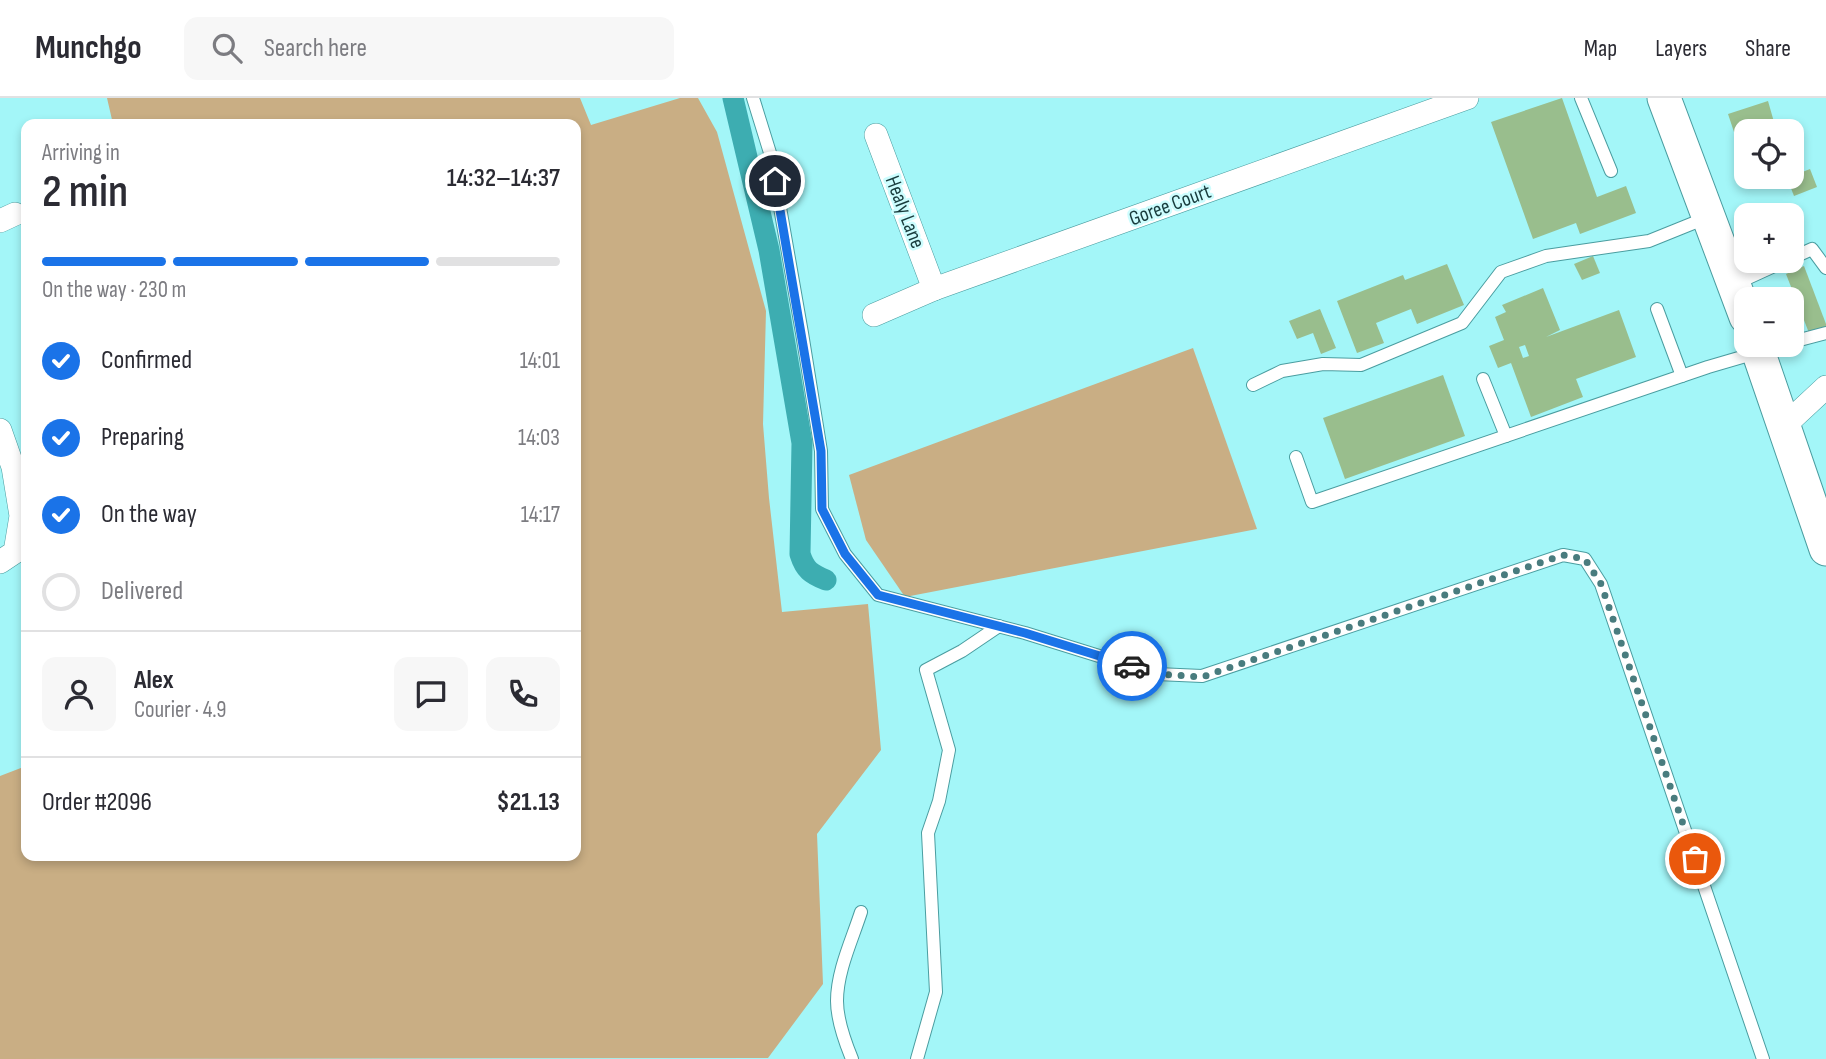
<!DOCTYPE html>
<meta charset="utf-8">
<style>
body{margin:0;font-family:"Sofia Sans Condensed",sans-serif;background:#f7f7f7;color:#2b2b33;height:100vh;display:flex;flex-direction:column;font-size:26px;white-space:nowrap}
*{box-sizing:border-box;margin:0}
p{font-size:23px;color:#7c7c81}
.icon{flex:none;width:38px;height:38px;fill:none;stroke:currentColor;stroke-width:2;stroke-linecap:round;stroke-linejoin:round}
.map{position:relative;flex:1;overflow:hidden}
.sheet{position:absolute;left:21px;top:21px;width:560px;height:742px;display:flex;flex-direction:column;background:#fff;border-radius:14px;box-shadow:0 4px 10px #0003}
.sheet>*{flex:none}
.controls{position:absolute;left:1734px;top:21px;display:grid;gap:14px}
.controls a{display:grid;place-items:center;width:70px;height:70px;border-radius:14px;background:#fff;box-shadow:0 4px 10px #0003;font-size:35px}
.pin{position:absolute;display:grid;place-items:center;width:60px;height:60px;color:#fff;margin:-30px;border:4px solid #fff;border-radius:50%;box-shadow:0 2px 7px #0007}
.courier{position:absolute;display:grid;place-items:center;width:70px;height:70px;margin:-35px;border:5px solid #1a73e8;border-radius:50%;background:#fff;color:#222;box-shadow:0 2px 9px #0007}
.summary em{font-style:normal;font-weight:600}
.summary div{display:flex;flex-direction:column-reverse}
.summary{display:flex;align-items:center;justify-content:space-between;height:119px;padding:0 21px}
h1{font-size:46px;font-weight:600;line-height:52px}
.bar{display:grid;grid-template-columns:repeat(4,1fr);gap:10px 7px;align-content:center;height:84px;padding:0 21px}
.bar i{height:9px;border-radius:5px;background:#e1e1e2}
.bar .current{background:#1a73e8}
.bar p{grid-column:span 4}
.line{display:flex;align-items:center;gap:18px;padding:0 21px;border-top:2px solid #e1e1e2}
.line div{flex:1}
.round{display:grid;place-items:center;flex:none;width:74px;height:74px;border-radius:14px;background:#f7f7f7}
ol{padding:0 21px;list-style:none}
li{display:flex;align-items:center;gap:21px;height:77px}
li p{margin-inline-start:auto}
li .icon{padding:7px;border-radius:50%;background:#1a73e8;color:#fff;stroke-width:4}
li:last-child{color:#7c7c81}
li i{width:38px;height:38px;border:4px solid #e1e1e2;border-radius:50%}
header{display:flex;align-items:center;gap:42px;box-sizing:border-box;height:98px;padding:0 35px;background:#fff;border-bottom:2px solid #e1e1e2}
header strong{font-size:33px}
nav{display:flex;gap:38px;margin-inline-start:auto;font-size:24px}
.search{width:490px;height:63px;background:#f7f7f7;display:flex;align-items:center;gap:18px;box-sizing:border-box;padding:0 24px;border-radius:14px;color:#7c7c81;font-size:26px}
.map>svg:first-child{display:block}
.green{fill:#c9ae84}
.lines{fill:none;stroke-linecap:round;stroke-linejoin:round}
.canal{stroke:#3dadb1;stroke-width:21}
.building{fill:#99be8d;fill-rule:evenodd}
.service-casing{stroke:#4a9da0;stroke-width:14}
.minor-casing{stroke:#4a9da0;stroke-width:24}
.secondary-casing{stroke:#4a9da0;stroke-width:35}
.service{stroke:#fff;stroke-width:12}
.minor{stroke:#fff;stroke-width:23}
.secondary{stroke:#fff;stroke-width:33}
.done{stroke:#497c7e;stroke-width:7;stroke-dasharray:0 12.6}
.route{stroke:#1a73e8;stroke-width:9}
.labels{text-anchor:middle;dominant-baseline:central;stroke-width:5;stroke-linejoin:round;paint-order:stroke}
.street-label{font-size:21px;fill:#183b3c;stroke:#cdfdfe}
</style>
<header>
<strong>Munchgo</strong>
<div class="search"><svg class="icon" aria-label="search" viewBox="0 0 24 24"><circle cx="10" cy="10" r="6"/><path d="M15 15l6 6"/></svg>Search here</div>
<nav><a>Map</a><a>Layers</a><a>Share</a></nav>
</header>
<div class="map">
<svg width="1826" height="961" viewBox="0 0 1826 961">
<rect width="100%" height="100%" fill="#a3f6f8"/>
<g class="green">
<path d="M 107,0 L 580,0 L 591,27 L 680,0 L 698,0 L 717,34 L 766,213 L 763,326 L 769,400 L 782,514 L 868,506 L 881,652 L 817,736 L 823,886 L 768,960 L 0,961 L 0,678 L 26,668 L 26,758 L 576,758 L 576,26 L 113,26 Z"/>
<path d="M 1193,250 L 1257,431 L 905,499 L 866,442 L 849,377 Z"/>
</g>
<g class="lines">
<path class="canal" d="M 733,0 L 769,152 L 802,345 L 800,456 C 805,472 811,476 826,482"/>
</g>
<g class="building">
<path d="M 1562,0 L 1597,99 L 1626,88 L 1636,115 L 1580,136 L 1576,125 L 1533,141 L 1491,24 Z"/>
<path d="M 1768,3 L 1776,31 L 1769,33 L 1746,33 L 1746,40 L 1737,43 L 1728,16 Z"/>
<path d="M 1746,44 L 1746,66 L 1739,47 Z"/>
<path d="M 1810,71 L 1817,89 L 1794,98 L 1787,80 Z"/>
<path d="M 1593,158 L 1600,175 L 1582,182 L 1574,166 Z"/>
<path d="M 1447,166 L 1464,207 L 1417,226 L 1411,211 L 1376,225 L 1384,245 L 1357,255 L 1337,203 L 1403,177 L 1405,182 Z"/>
<path d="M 1804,168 L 1826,226 L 1826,229 L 1809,235 L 1786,176 Z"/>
<path d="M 1543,190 L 1560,232 L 1546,239 L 1619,212 L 1636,259 L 1576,281 L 1583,299 L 1531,319 L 1511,265 L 1498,270 L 1489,248 L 1504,242 L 1495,219 L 1506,214 L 1502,207 ZM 1525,247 L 1529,258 L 1523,260 L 1519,249 Z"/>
<path d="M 1320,211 L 1336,250 L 1321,256 L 1313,235 L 1297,241 L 1289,223 Z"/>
<path d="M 1443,277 L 1465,338 L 1345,381 L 1323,320 Z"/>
</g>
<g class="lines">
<g class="service-casing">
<g id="service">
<path d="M 753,0 L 771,58 L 802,235 L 821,353 L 822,411 L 845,456 L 878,497 L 1025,535 L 1157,576 L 1202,578 L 1563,457 L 1585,461 L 1601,486 L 1763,961"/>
<path d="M 1581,0 L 1611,73"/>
<path d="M 1792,160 L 1812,151 L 1826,170"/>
<path d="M 1735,186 L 1785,163"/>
<path d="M 1657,211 L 1682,278"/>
<path d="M 1792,244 L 1826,235"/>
<path d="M 1483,281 L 1506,338"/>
<path d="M 1253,287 L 1282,273 L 1323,266 L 1361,267 L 1462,225 L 1501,174 L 1546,158 L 1649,143 L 1706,120"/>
<path d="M 1296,359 L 1312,404 L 1708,269 L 1783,247"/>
<path d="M 852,961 C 845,944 837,922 837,903 C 837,873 852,842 861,814"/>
<path d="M 917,961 L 936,894 L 928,735 L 939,703 L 949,652 L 926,572 L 962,553 L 999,528"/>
</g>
</g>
<g class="minor-casing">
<g id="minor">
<path d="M 876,37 L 934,191"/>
<path d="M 0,123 L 15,116"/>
<path d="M 874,217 L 934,191 L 1467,0"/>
<path d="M 1783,329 L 1826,289"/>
<path d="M 0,332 L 13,369 L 21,418 L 15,454 L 0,464"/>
</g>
</g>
<g class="secondary-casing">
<g id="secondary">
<path d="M 1664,0 L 1746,219"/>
<path d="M 1756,247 L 1826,451"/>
</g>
</g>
<use href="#service" class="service"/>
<use href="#minor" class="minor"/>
<use href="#secondary" class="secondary"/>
</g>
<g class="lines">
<path class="done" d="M 1132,568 L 1157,576 L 1202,579 L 1563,457 L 1585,461 L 1601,486 L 1695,761"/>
<path class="route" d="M 775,83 L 821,353 L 822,411 L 845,456 L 878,497 L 1025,535 L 1132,568"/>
</g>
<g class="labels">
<g class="street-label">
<text transform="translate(1170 107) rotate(-20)">Goree Court</text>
<text transform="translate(905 114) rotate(69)">Healy Lane</text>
</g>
</g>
</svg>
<div class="controls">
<a><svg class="icon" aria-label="locate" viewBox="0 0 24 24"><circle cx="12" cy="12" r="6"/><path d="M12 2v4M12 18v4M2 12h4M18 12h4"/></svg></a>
<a>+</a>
<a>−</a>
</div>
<div class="pin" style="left:1695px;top:761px;background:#ea580c"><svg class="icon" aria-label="bag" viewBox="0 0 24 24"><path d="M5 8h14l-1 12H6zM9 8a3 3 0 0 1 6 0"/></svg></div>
<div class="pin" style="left:775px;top:83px;background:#1f2937"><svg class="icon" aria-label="home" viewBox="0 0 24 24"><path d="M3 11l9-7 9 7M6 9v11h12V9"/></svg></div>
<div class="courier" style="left:1132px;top:568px"><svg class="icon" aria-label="car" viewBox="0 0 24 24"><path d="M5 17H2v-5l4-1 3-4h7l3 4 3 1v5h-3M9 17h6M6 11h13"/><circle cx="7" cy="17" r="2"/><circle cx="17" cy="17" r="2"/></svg></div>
<section class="sheet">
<div class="summary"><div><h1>2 min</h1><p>Arriving in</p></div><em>14:32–14:37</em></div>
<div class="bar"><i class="current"></i><i class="current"></i><i class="current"></i><i></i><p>On the way · 230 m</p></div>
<ol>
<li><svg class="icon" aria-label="check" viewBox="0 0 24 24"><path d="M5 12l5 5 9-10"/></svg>Confirmed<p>14:01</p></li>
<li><svg class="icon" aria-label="check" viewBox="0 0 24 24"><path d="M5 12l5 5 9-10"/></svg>Preparing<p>14:03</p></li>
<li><svg class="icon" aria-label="check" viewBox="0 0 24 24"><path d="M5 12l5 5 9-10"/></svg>On the way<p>14:17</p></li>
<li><i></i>Delivered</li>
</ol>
<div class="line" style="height:126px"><a class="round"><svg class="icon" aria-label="person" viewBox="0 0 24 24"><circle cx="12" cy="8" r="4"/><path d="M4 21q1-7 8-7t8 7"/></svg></a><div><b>Alex</b><p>Courier · 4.9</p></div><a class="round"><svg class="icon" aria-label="chat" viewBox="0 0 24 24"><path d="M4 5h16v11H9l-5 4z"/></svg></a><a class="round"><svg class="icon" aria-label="phone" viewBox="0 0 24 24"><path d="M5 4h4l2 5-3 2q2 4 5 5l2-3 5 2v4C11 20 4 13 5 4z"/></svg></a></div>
<div class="line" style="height:91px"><div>Order #2096</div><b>$21.13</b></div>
</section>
</div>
